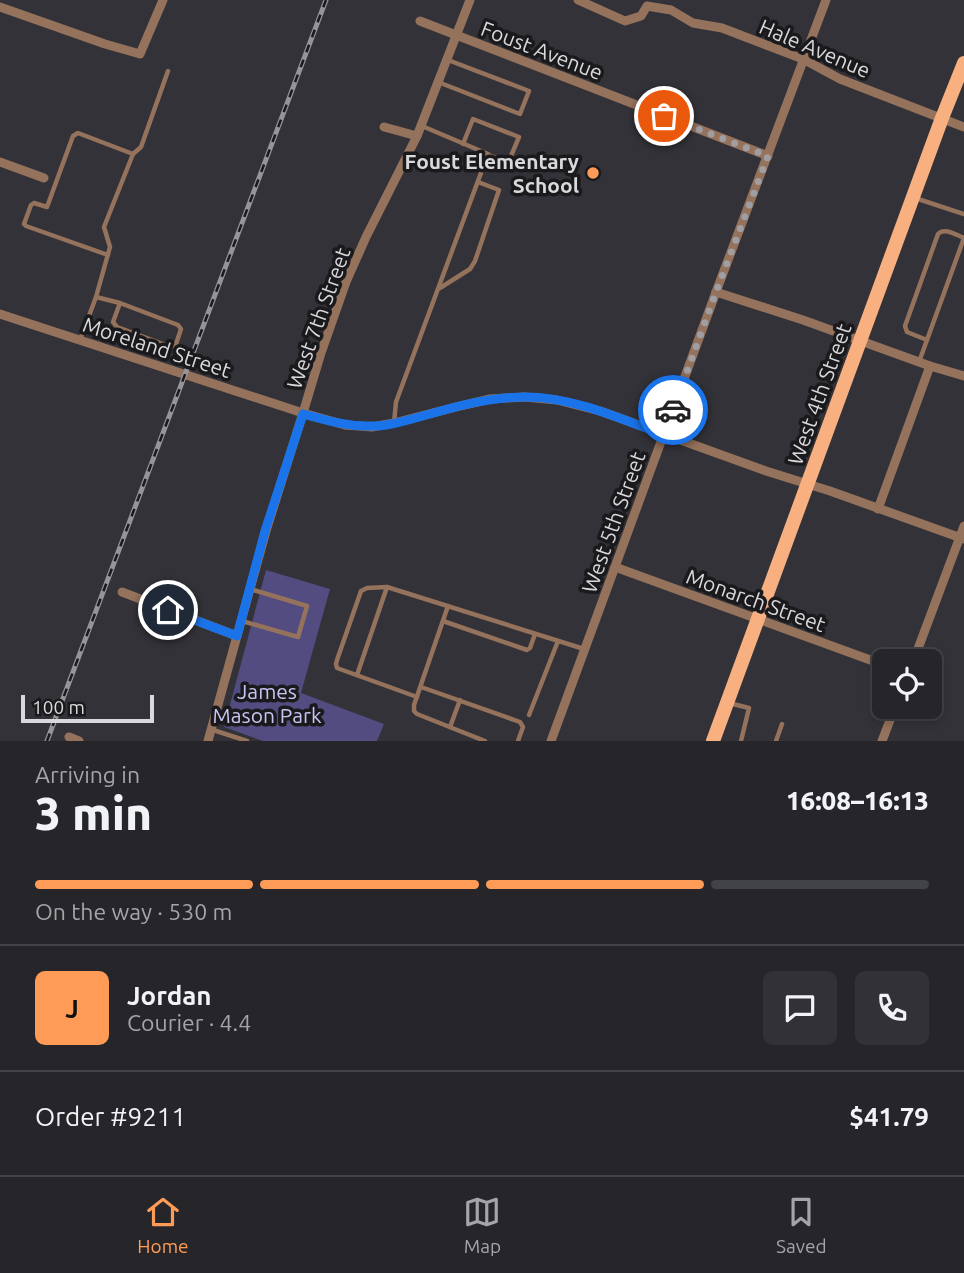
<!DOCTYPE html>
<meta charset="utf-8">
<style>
body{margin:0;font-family:Ubuntu,sans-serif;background:#323236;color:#f1f3f6;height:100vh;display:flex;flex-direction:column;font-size:26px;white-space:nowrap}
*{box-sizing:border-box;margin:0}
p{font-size:23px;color:#a4a5a8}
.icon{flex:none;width:38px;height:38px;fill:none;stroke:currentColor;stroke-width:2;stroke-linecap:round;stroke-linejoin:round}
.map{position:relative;height:741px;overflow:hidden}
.panel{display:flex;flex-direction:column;background:#26262a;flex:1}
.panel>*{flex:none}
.buttons{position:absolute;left:872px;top:649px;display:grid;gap:14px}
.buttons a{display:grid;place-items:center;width:70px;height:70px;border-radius:10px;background:#26262a;box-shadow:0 4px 10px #0003,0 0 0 2px #424347;font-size:35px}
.scale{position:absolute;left:21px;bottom:18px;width:133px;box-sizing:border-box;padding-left:7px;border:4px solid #d9d9dd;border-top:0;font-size:19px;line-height:24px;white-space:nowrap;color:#d9d9dd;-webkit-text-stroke:5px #1a1a1d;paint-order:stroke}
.pin{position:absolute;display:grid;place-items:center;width:60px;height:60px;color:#fff;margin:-30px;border:4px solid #fff;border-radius:50%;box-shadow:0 2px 7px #0007}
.courier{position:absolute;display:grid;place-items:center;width:70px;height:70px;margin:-35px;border:5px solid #1a73e8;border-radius:50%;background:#fff;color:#222;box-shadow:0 2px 9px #0007}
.head em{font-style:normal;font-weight:800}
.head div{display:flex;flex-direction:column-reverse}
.head{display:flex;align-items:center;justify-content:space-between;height:119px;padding:0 35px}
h1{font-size:46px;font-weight:800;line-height:52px}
.bar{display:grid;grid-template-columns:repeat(4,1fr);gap:10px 7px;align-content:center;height:84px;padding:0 35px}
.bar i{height:9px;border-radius:5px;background:#424347}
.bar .on{background:#fe9c57}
.bar p{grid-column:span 4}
.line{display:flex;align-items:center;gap:18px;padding:0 35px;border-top:2px solid #424347}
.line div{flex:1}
.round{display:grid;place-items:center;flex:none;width:74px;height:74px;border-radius:10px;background:#323236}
.dock{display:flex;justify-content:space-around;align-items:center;height:98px;border-top:2px solid #424347;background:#26262a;font-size:19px;color:#a4a5a8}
.dock a{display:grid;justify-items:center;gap:4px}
.dock .on{color:#fe9c57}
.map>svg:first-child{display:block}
.green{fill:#524c80}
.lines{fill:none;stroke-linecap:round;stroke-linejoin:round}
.lane{stroke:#95725c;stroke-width:4.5}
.street{stroke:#95725c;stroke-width:9}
.primary{stroke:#f8b081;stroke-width:14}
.rail-casing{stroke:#949499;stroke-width:5}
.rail{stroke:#1a1a1d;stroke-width:2.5;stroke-dasharray:8;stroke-linecap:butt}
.done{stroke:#9f9fa3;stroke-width:7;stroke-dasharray:0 12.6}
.route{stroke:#1a73e8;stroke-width:9}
.poi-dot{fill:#fe9c57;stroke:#1a1a1d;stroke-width:2.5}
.labels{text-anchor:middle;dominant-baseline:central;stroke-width:7;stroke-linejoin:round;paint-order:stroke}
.street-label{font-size:21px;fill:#d9d9dd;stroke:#1a1a1d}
.poi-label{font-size:21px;font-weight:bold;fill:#d9d9dd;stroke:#1a1a1d;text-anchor:end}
.park-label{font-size:21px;fill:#c8c5f2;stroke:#1a1a1d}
</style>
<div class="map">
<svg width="964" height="741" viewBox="0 0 964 741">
<rect width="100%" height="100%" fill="#323238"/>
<path class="green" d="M 266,570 L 330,589 L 301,693 L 384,724 L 377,741 L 263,741 L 224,727 Z"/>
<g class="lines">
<g class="lane">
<path d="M 438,82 L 520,114 L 529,91 L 448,60"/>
<path d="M 463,144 L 473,119 L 519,137 L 508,163 L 489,155"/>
<path d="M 915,198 L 964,214"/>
<path d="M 108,255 L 26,226 L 24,224 L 31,205 L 34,203 L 47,207 L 73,136 L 78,133 L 133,154"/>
<path d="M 440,288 L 470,269 L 475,261 L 499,190 L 478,182"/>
<path d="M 96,297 L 120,303 L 178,325 L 181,329 L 176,344 L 171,347 L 117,327 L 113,322 L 120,303"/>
<path d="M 80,340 L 96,297 L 110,247 L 104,227 L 133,154 L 141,147 L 168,71"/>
<path d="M 927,340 L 907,332 L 905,326 L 938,234 C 945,227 956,235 964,238"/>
<path d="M 919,362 L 964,238"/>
<path d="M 394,423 L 396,402 L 488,154 L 422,126"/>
<path d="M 448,606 L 414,705 L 414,711 L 417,714 L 485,741"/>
<path d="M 242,621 L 298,637 L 307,606 L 250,589"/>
<path d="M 443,621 L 527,650 L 530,648 L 535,634"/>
<path d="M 357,675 L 387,587"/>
<path d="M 421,687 L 520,722 L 523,727 L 518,741"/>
<path d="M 417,697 L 337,668 L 336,664 L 337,660 L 361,591 L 367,588 L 387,587 L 584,649"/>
<path d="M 729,703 L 749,708 L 741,741"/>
<path d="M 529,715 L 558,641"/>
<path d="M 450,727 L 460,700"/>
<path d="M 213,730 L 247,741"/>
<path d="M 776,741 L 782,724"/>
</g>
<g class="street">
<path d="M 578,0 L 625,21 L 641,16 L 647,6 L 671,10 L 693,23 L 722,28 L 803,59 L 840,79 L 964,127"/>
<path d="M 0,7 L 105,44 L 140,54 L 163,0"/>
<path d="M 420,21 L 768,156"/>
<path d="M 384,127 L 417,136"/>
<path d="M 0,162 L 44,178"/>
<path d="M 716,292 L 803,320 L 930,366 L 964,376"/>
<path d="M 0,314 L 303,413 L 345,425 L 372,427 L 394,423 L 456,407 L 490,399 L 525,397 L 557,400 L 600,411 L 766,471 L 830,491 L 964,539"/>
<path d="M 878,509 L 930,366"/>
<path d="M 615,567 L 884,665"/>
<path d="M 122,592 L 237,636"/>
<path d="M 913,662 L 964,526"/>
<path d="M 69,737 L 79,741"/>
<path d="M 208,741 L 266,531 L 303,413 L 321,353 L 346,282 L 366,237 L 417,136 L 470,0"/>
<path d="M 551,741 L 716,292 L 826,0"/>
<path d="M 882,741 L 895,707"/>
</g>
<path class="primary" d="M 713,741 L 942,118 L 964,63"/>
<g class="rail-casing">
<path id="rail" d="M 47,741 L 326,0"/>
</g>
<use href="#rail" class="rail"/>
</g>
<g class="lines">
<path class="done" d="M 664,116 L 768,156 L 716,292 L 673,410"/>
<path class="route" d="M 168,610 L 237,636 L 265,531 L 303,414 C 326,420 348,427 372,426 C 391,426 411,419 430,414 C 461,405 492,397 525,397 C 573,397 619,418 664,435 L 673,410"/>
</g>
<circle class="poi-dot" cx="593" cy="173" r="7"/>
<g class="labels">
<g class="street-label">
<text transform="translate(815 48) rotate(23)">Hale Avenue</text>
<text transform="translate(542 50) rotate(21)">Foust Avenue</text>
<text transform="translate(318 318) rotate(-70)">West 7th Street</text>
<text transform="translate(157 347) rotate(18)">Moreland Street</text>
<text transform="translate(819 394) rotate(-70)">West 4th Street</text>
<text transform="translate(613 522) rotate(-70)">West 5th Street</text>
<text transform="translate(756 600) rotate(20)">Monarch Street</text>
</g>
<g class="poi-label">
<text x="579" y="161">Foust Elementary<tspan x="579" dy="24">School</tspan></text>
</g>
<g class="park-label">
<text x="267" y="691">James<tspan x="267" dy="24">Mason Park</tspan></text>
</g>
</g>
</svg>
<div class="buttons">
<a><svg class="icon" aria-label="locate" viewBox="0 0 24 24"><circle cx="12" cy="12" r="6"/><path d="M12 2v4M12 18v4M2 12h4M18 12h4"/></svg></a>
</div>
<div class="scale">100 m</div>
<div class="pin" style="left:664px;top:116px;background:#ea580c"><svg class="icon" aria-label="bag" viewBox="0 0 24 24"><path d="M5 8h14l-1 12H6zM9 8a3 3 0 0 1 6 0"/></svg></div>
<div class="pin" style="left:168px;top:610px;background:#1f2937"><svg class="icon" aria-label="home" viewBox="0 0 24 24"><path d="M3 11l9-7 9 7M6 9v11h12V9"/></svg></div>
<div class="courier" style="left:673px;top:410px"><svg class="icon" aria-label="car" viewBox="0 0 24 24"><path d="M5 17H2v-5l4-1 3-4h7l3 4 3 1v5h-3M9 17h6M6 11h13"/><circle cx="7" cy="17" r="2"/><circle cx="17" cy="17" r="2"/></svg></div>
</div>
<section class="panel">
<div class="head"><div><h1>3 min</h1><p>Arriving in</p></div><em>16:08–16:13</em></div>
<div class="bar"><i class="on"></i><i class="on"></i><i class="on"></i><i></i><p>On the way · 530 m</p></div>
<div class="line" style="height:126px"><b class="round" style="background:#fe9c57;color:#111">J</b><div><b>Jordan</b><p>Courier · 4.4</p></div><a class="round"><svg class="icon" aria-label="chat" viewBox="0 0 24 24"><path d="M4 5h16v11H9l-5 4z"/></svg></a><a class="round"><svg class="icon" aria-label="phone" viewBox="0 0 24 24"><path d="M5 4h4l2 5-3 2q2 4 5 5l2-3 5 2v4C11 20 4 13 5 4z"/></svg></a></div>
<div class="line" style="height:91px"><div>Order #9211</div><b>$41.79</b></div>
</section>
<nav class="dock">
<a class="on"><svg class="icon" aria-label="home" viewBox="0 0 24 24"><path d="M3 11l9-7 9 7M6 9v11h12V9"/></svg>Home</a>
<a><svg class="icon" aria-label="map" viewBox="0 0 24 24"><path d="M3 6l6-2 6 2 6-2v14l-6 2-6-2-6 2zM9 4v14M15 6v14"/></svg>Map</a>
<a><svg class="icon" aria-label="saved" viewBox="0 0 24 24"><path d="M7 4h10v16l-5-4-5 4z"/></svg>Saved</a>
</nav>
